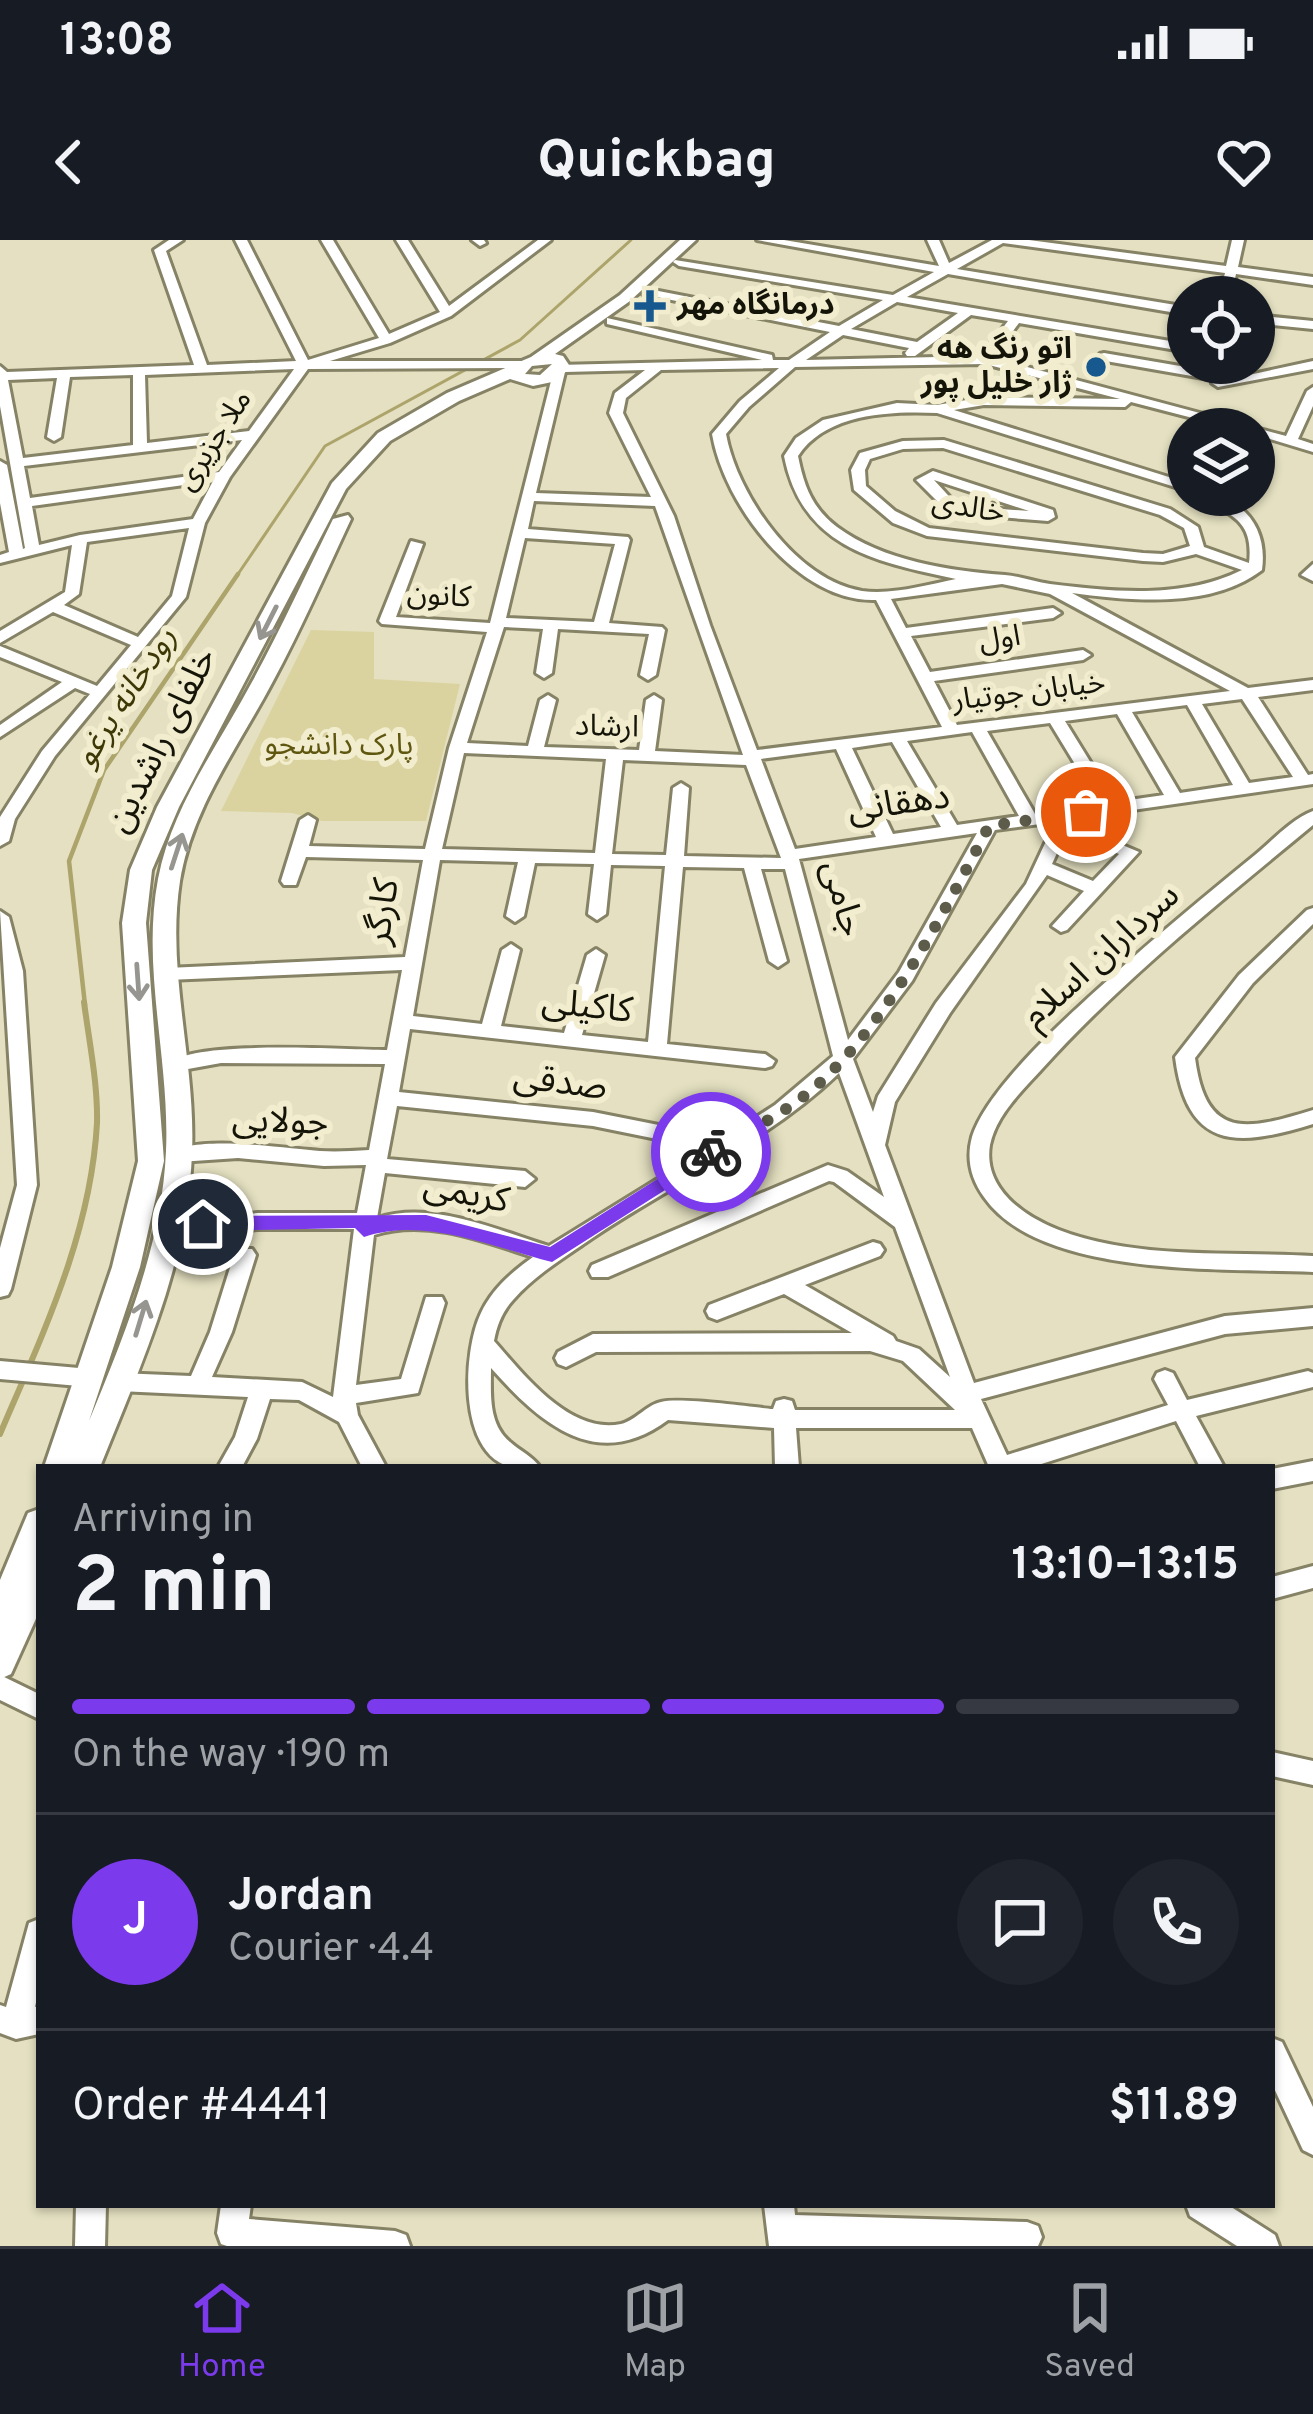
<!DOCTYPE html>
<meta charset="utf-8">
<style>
body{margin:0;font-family:Overpass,"Noto Sans Arabic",sans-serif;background:#20242c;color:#f1f3f6;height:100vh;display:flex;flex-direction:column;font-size:45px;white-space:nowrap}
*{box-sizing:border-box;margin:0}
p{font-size:39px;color:#9ea1a6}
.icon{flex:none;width:66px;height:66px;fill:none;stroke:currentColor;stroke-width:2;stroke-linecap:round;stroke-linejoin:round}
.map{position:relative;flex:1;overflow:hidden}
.drawer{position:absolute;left:36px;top:1224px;width:1239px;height:744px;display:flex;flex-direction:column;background:#171b24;border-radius:0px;box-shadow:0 3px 9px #0004}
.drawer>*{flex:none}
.tools{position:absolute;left:1167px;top:36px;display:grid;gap:24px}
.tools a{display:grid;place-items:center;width:108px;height:108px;border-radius:50%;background:#171b24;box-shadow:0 3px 9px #0004;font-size:60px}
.pin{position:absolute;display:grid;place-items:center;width:102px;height:102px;color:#fff;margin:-51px;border:6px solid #fff;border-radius:50%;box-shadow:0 3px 12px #0007}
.courier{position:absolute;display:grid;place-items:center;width:120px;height:120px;margin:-60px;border:9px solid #7c3aed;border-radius:50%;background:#fff;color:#222;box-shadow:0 3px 15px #0007}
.overview em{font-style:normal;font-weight:700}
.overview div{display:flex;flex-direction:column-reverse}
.overview{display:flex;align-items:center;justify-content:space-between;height:204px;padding:0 36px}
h1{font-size:78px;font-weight:700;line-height:90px}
.bar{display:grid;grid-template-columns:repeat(4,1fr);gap:18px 12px;align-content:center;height:144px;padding:0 36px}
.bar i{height:15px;border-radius:9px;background:#363941}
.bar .current{background:#7c3aed}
.bar p{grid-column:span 4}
.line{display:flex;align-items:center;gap:30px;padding:0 36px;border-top:3px solid #363941}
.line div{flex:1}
.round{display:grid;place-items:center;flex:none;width:126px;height:126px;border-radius:63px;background:#20242c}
.status{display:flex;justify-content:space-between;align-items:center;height:84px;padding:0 60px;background:#171b24;direction:ltr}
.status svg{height:33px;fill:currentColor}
header{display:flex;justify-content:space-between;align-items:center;height:156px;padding:0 36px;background:#171b24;font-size:54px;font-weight:700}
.tab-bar{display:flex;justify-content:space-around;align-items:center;height:168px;border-top:3px solid #363941;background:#171b24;font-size:33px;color:#9ea1a6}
.tab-bar a{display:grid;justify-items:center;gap:6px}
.tab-bar .current{color:#7c3aed}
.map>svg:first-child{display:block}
.green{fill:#dad39f}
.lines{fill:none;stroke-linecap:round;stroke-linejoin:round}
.stream-far2{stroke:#aca46b;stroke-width:3}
.stream-far1{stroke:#aca46b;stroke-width:4.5}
.stream{stroke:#aca46b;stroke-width:6}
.minor-casing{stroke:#868266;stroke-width:6}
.major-casing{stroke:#868266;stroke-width:6}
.minor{fill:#fff;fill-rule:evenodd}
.major{fill:#fff;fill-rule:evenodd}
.oneway{stroke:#969590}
.route{fill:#7c3aed}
.done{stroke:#5d5b49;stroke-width:12;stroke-dasharray:0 21.6}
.poi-dot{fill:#17598f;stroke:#f1edce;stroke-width:4.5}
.labels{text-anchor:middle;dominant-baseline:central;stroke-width:12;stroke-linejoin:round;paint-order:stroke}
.far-poi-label{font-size:30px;font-weight:bold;fill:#151409;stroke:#f1edce;text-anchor:start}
.far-street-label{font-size:30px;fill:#151409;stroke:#f1edce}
.far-park-label{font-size:30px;fill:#5f5610;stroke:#f1edce}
.far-water-label{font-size:33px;font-style:italic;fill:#3e3807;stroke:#f1edce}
.street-label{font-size:36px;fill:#151409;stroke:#f1edce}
</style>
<div class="status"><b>13:08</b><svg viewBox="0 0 49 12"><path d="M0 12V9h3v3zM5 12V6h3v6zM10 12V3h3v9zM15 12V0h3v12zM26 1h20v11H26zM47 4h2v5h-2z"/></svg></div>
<header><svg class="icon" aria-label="back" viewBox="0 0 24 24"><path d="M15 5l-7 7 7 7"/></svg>Quickbag<svg class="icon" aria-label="heart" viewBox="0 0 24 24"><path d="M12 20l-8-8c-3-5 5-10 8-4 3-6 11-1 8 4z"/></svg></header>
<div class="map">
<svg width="1313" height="2006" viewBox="0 0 1313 2006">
<rect width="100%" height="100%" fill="#e4e0c1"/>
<path class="green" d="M 311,390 L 374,392 L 374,439 L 460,444 L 426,581 L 322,581 L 292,573 L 221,571 Z"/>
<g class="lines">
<path class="stream-far2" d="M 236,337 L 325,206 L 520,100 L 631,0"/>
<path class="stream-far1" d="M 85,765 L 69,621 L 104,530 L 238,334"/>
<path class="stream" d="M 0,1194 C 43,1093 91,994 97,883 C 98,844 89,801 84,762"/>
<g class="minor-casing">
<g id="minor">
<path d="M 169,0 L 183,0 L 166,11 L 207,125 L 296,121 L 235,0 L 247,0 L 308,120 L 379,98 L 321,0 L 333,0 L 389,94 L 440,72 L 396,0 L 408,0 L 449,66 L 538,0 L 551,0 L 451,76 L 390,103 L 330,121 L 521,121 L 525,122 L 525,128 L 308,129 L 230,237 L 205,283 L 186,357 L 55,516 L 15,579 L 9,601 L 0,606 L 0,577 L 42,511 L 90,454 L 75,448 L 0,497 L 0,485 L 62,442 L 0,417 L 0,406 L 97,446 L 131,405 L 53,372 L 0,403 L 0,391 L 65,352 L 72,305 L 0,323 L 0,315 L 9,312 L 0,263 L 0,221 L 7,225 L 23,309 L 25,308 L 0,166 L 0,126 L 7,132 L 194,125 L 154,10 ZM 294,129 L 249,191 L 147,203 L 145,135 ZM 133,135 L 133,205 L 23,218 L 8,140 L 57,138 L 47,197 L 54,201 L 61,197 L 70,137 ZM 242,200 L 219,232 L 30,258 L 24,226 ZM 213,241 L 193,279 L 80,295 L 39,305 L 32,266 ZM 189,288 L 172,356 L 138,397 L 64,365 L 79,354 L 87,302 Z"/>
<path d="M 472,0 L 484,0 L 486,3 L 480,6 Z"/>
<path d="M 757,0 L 784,0 L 939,26 L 927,0 L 939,0 L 949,23 L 992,0 L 1029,0 L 1226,26 L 1232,0 L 1244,0 L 1238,27 L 1313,37 L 1313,45 L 1236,34 L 1231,57 L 1219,57 L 1225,33 L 1003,3 L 957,29 L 1188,67 L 1188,75 L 948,34 L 907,57 L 1188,104 L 1188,112 L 1019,83 L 993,118 L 1286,196 L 1307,151 L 1313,147 L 1313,166 L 1298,199 L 1313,204 L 1313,212 L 1254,194 L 1254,189 L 1235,189 L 1131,162 L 1125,167 L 984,165 L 954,170 L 1188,243 L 1188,251 L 937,173 C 891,171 826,173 798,216 C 804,246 812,268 837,287 C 883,321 950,331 1005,335 C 1020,336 1035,342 1050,344 C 1113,352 1184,359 1242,330 L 1196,314 L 1163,322 L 1143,321 L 927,296 L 893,283 L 854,250 L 851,230 L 860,213 L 903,201 L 944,200 L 1170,269 L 1198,287 L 1204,307 L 1249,323 C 1254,278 1229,276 1199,255 C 1243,255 1268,288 1262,330 C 1211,369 1132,361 1072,353 L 1248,448 L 1313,440 L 1313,450 L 1258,457 L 1308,535 L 1313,534 L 1313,544 L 1063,580 L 1139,612 L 1067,690 L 1061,692 L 1052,686 L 1084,651 L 1047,635 L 950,773 L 895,862 L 885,905 L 974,1143 L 1225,1076 L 1313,1068 L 1313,1086 L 1225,1094 L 981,1159 L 1007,1215 L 1168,1165 L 1154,1139 L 1157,1133 L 1165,1130 L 1173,1133 L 1187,1160 L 1308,1131 L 1313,1133 L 1313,1147 L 1196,1176 L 1224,1227 L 1200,1227 L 1176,1181 L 1032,1227 L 989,1227 L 972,1188 L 796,1188 L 799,1227 L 775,1227 L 774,1188 L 668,1180 C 597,1233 541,1184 491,1128 C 491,1154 488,1184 510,1202 C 520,1211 532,1216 540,1227 C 531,1227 519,1229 511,1227 C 457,1214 463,1110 481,1073 C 492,1049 512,1032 533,1017 C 483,1001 427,978 374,995 L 356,1145 L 401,1139 L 426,1057 L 442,1057 L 445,1063 L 418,1153 L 356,1163 L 358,1175 L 386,1227 L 362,1227 L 339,1182 L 299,1160 L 270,1159 L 257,1199 L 242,1227 L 218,1227 L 235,1197 L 248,1157 L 119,1151 L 111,1148 L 108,1142 L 111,1136 L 119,1133 L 191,1136 L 210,1092 L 234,1015 L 238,1009 L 252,1009 L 256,1015 L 232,1092 L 212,1137 L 302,1142 L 333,1157 L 354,989 L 258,989 L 166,997 L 156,989 L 166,981 L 258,973 L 357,973 L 366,925 L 324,926 L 238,918 L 179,922 L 169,915 C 191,893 287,909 320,911 C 336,912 353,911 369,910 L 385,824 L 221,823 L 177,831 L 167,824 C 195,799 344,810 387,810 L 402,730 L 167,740 L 158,734 L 167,728 L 405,717 L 423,620 L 306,617 L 296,645 L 284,645 L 281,641 L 300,580 L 308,575 L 316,580 L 309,606 L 425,609 L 449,508 L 487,392 L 382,384 L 379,381 L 411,301 L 423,304 L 396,377 L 490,383 L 553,133 L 559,125 L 762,120 L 607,84 L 607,78 L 772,115 L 773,120 L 789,120 L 830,92 L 647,55 L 643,54 L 643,48 L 839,86 L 883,60 L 679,26 L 673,22 L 675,20 L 893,55 L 934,32 ZM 897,62 L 958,73 L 917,102 L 851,89 ZM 971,75 L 1008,81 L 981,116 L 806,120 L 843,95 L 909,108 L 905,113 L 907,116 L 915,116 ZM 985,124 L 1120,159 L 984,157 L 937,165 L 897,163 L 823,180 L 796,198 L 784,216 C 802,308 876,322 956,339 C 926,345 893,355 862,351 C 797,341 737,255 726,194 L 749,167 L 795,127 ZM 779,128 L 740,161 L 712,194 C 724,265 798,363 876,360 L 942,487 L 757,510 L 710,385 L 674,276 L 623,173 L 626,158 L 661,130 ZM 645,130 L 615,153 L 609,173 L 651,257 L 536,253 L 565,132 ZM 943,208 L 1160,275 L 1184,288 L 1190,306 L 1163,314 L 1143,313 L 929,288 L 895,271 L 866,246 L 865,230 L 870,219 L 903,209 ZM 534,261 L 655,266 L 743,515 L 655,511 L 662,460 L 654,455 L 646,460 L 639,510 L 544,507 L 556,460 L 548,455 L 540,460 L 528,506 L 467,503 L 504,387 L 543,389 L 536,433 L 544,438 L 552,433 L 558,389 L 649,394 L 640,435 L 648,440 L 656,435 L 665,390 L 662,387 L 609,383 L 630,300 L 628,297 L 528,289 ZM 525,298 L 615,304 L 594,382 L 506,378 ZM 1002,344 L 1050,354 L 1230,451 L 957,485 L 934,441 L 1083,420 L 1091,415 L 1083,410 L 930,432 L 911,396 L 1053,378 L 1061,373 L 1053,368 L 906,388 L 891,359 ZM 1242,459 L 1293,537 L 1249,543 L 1202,464 ZM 1187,465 L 1233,545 L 1180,553 L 1132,472 ZM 1117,474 L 1164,555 L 1115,562 L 1065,481 ZM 1050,483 L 1100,565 L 1035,574 L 987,491 ZM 972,492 L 1019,576 L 957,585 L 907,501 ZM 892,502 L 941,587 L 893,594 L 852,508 ZM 836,509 L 876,597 L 795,609 L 761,519 ZM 464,513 L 606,519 L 595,613 L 442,609 ZM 623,520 L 746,525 L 781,618 L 684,616 L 689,548 L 681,543 L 673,548 L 666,615 L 612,614 ZM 1055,582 L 1026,644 L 936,763 L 878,856 L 873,872 L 853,819 L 912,741 L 995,590 ZM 977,593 L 899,732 L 848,800 L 799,619 ZM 1066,593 L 1119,614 L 1093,641 L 1052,624 ZM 440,620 L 518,622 L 506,676 L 515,682 L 524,676 L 535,623 L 594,624 L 588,674 L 597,680 L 606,674 L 611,625 L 665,626 L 648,802 L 582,795 L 605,715 L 596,709 L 587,715 L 564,793 L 501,786 L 520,710 L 511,704 L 502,710 L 482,784 L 413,776 ZM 683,627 L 744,628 L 769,721 L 778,727 L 787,721 L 761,629 L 785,629 L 833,816 L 775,865 L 724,898 L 593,872 L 399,852 L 410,789 L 765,828 L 772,826 L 775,821 L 765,814 L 667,804 ZM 839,833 L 884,957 L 847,931 L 828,925 L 592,1025 L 589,1031 L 592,1037 L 608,1037 L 829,941 L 834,942 L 895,987 L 950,1137 L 919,1109 L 896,1101 L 893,1096 L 805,1045 L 880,1016 L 884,1010 L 880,1004 L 873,1002 L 709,1065 L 706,1071 L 709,1077 L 717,1080 L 784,1054 L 852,1093 L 593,1094 L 558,1112 L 555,1118 L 558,1124 L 566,1127 L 596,1112 L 870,1111 L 903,1121 L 955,1170 L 795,1170 L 792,1161 L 784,1159 L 776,1161 L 773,1169 C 749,1167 680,1157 661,1162 C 646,1165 637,1180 621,1184 C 570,1195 524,1135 494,1101 C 497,1085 502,1072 513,1060 C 533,1037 560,1020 585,1003 C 669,945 765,904 839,833 ZM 397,866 L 593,886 L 706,909 L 549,1006 C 496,990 433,960 377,978 L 385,933 L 525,947 L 535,939 L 525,931 L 387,919 Z"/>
<path d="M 1254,75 L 1313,81 L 1313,89 L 1254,83 Z"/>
<path d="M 1104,113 L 1209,131 L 1215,135 L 1209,139 L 1100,120 L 1100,114 Z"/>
<path d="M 1313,121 L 1313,129 L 1218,147 L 1212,143 Z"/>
<path d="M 933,231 L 1053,270 L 1055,277 L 1048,281 L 949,273 L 916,240 ZM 934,240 L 1029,271 L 958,266 Z"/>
<path d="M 1313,324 L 1313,341 L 1301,335 Z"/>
<path d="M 1313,571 L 1313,585 C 1219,663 1123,739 1041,830 C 1022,851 996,875 990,905 C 983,948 1023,976 1059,990 C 1138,1020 1230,1011 1313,1016 L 1313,1032 C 1224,1028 1040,1038 984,957 C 971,939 966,919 972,897 C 987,848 1070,774 1109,739 C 1156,696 1206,655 1255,615 C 1273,600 1292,579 1313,571 Z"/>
<path d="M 1313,668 L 1313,684 L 1253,743 L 1195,818 C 1206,901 1247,890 1313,870 L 1313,884 C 1236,908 1187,910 1175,817 L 1239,735 L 1307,670 Z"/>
<path d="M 0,671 L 9,677 L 23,731 L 37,945 L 11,1049 L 8,1055 L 0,1057 L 0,1008 L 17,945 Z"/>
<path d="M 0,1121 L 90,1129 L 98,1132 L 101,1138 L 98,1144 L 90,1147 L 0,1139 Z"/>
<path d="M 1313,1221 L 1313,1241 L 1272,1249 L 1272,1229 Z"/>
<path d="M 1313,1326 L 1313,1348 L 1272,1359 L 1272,1337 Z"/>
<path d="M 0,1435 L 39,1454 L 39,1479 L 0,1460 Z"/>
<path d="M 1272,1512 L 1313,1521 L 1313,1545 L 1272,1536 Z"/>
<path d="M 39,1679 L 39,1749 L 35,1767 L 39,1766 L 39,1794 L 16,1799 L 0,1793 L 0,1765 L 6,1767 L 29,1683 Z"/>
<path d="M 1272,1798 L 1282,1802 L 1313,1867 L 1313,1915 L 1303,1910 L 1272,1844 Z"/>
<path d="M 76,1965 L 106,1965 L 105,2006 L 75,2006 Z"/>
<path d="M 221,1965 L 251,1965 L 249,1979 L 395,1991 L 406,1995 L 410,2006 L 227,2006 L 221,2004 L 217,1993 Z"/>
<path d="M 764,1965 L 794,1965 L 795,1975 L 1027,1982 L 1038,1986 L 1042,1997 L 1038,2006 L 769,2006 Z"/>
<path d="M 1186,1965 L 1228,1965 L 1275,1995 L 1279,2006 L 1237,2006 L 1190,1976 Z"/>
</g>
</g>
<g class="major-casing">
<g id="major">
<path d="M 680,0 L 696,0 L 630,61 L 555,114 L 563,116 L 571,128 L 552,142 L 533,146 L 510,139 L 459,161 L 390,201 L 346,249 L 179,567 L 152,630 L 146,683 L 164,921 L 140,1027 L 89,1181 C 124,1096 162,1005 166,911 C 170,820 141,729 158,639 C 172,566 218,506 252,442 C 281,389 306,334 333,279 L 348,275 L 351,279 C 325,334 301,390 272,443 C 238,507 192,568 180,641 C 166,732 196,822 192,913 C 188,1023 140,1127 100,1227 L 44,1227 L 112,1027 L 138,921 L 122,683 L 130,630 L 157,567 L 332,243 L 378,193 L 447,153 L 531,117 L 620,55 ZM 552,124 L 540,135 L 525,134 L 532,126 Z"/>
<path d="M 39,1269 L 39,1372 L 11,1434 L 0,1439 L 0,1340 L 28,1273 Z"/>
</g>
</g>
<use href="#minor" class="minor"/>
<use href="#major" class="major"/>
</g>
<defs><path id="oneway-shaft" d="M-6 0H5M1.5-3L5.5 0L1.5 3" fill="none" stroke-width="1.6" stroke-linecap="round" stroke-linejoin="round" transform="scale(3)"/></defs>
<g class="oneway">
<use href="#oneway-shaft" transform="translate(268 383) rotate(117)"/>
<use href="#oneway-shaft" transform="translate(177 611) rotate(-72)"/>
<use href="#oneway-shaft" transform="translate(138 742) rotate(86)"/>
<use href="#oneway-shaft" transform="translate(141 1078) rotate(-73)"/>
</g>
<path class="route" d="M 711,905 L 717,907 L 717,917 L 552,1022 C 492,1007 424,976 364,997 L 355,988 L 203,991 L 194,984 L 203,976 L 426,975 L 550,1007 Z"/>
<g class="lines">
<path class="done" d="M 711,912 C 740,895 772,880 799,860 C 880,800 943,674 989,586 L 1086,572"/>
</g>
<g class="poi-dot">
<path d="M644 48h12v12h12v12h-12v12h-12v-12h-12v-12h12z"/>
<circle cx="1096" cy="127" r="12"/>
</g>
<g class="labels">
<g class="far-poi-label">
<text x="677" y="66">درمانگاه مهر</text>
<text x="1072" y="110" text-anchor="end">اتو رنگ هه<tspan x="1072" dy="34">ژار خلیل پور</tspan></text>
</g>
<g class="far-street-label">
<text transform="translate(215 201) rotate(-57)">ملا جزیری</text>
<text transform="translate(968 269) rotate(9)">خالدی</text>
<text transform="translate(439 357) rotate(4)">کانون</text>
<text transform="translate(1000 400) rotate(-8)">اول</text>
<text transform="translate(1029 453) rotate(-7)">خیابان جوتیار</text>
<text transform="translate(607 488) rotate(2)">ارشاد</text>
</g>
<g class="far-park-label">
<text x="339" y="506">پارک دانشجو</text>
</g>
<g class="far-water-label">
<text transform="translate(127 458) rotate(-57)">رودخانه یرغو</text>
</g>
<g class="street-label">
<text transform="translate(163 501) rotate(-63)">خلفای راشدین</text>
<text transform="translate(899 565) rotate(-8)">دهقانی</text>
<text transform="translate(841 659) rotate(75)">جامی</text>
<text transform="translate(384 672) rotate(-81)">کارگر</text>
<text transform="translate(1102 717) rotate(-42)">سرداران اسلام</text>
<text transform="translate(587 768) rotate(6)">کاکیلی</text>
<text transform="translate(560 844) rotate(7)">صدقی</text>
<text transform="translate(280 883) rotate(2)">جولایی</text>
<text transform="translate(466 955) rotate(11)">کریمی</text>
</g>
</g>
</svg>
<div class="tools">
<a><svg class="icon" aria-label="locate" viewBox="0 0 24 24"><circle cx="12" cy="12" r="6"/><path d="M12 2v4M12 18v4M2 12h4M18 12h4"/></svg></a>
<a><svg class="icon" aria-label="layers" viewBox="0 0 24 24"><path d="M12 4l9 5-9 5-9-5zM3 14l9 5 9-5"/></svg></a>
</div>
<div class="pin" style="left:1086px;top:572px;background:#ea580c"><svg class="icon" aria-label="bag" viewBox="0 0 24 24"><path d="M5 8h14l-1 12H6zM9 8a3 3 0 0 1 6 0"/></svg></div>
<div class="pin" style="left:203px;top:984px;background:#1f2937"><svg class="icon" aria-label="home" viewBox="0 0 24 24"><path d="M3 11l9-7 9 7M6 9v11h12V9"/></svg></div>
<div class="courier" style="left:711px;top:912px"><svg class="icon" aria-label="bike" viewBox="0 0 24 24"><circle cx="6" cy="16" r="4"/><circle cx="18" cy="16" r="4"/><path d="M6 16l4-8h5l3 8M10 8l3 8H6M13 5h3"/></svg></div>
<section class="drawer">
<div class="overview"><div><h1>2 min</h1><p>Arriving in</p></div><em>13:10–13:15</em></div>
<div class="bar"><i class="current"></i><i class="current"></i><i class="current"></i><i></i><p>On the way · 190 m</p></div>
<div class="line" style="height:216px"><b class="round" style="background:#7c3aed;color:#fff">J</b><div><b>Jordan</b><p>Courier · 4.4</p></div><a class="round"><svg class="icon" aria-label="chat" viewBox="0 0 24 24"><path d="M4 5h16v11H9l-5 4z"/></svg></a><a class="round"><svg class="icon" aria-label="phone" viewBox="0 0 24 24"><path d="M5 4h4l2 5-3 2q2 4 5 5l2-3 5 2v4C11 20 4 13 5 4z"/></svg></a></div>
<div class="line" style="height:156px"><div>Order #4441</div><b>$11.89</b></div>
</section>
</div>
<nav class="tab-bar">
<a class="current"><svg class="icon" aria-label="home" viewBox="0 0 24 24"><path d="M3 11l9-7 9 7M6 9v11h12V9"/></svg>Home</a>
<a><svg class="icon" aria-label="map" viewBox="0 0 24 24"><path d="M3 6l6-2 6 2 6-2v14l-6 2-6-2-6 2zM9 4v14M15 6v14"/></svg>Map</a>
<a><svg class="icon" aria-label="saved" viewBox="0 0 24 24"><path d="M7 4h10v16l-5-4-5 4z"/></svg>Saved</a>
</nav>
